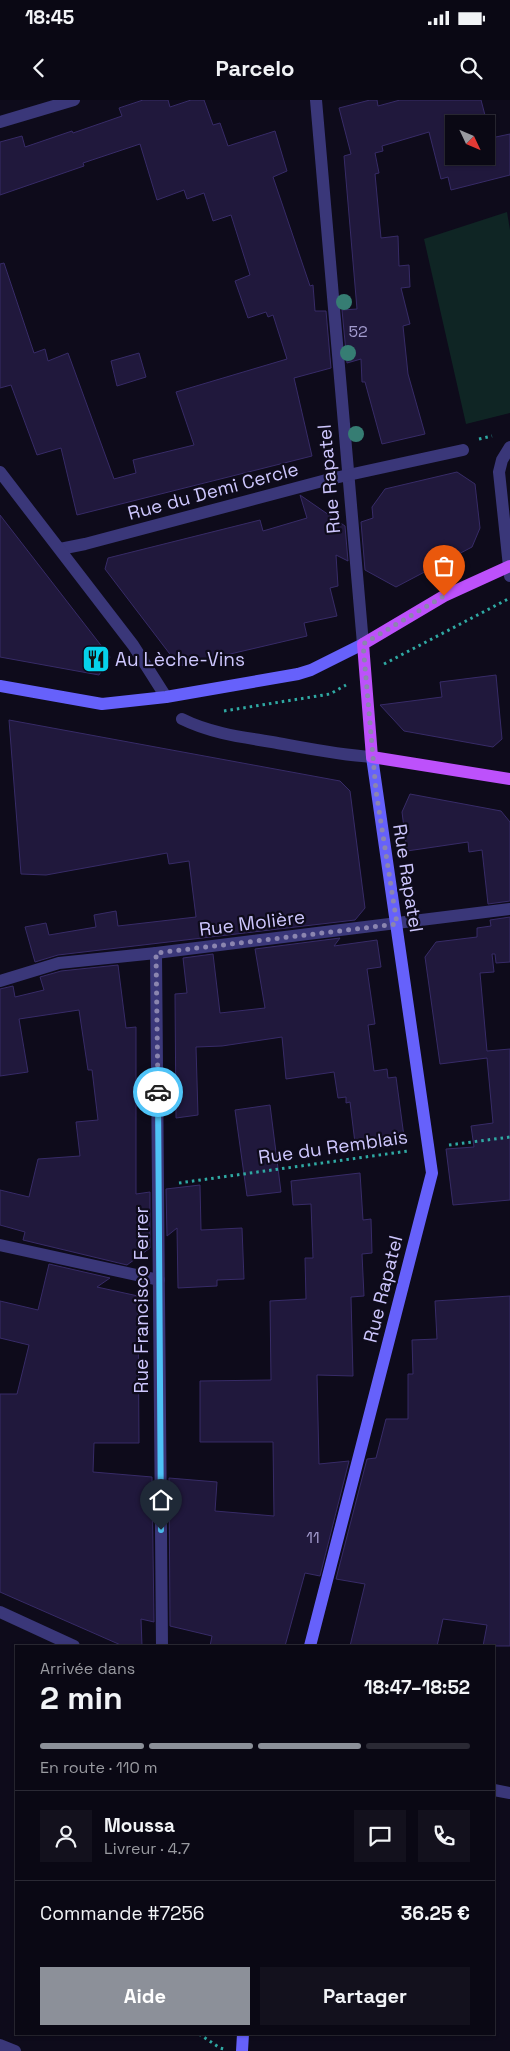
<!DOCTYPE html>
<html lang="fr">
<meta charset="utf-8">
<style>
body{margin:0;font-family:"Space Grotesk",sans-serif;background:#13111d;color:#f1f3f6;height:100vh;display:flex;flex-direction:column;font-size:19px;white-space:nowrap}
*{box-sizing:border-box;margin:0}
p{font-size:16px;color:#999aa0}
.icon{flex:none;width:28px;height:28px;fill:none;stroke:currentColor;stroke-width:2;stroke-linecap:round;stroke-linejoin:round}
.map{position:relative;flex:1;overflow:hidden}
.side{position:absolute;left:15px;top:1545px;width:480px;height:390px;display:flex;flex-direction:column;background:#0a0814;border-radius:0px;box-shadow:0 1px 4px #0004,0 0 0 1px #2a2934}
.side>*{flex:none}
.needle{width:32px;rotate:134deg}
.buttons{position:absolute;left:445px;top:15px;display:grid;gap:10px}
.buttons a{display:grid;place-items:center;width:50px;height:50px;border-radius:0px;background:#0a0814;box-shadow:0 1px 4px #0004,0 0 0 1px #2a2934;font-size:25px}
.pin{position:absolute;display:grid;place-items:center;width:42px;height:42px;color:#fff;margin:-51px -21px;border-radius:50% 50% 50% 0;rotate:-45deg;box-shadow:0 0 5px #0007}
.pin .icon{rotate:45deg}
.courier{position:absolute;display:grid;place-items:center;width:50px;height:50px;margin:-25px;border:4px solid #4fc3f7;border-radius:50%;background:#fff;color:#222;box-shadow:0 1px 6px #0007}
.head em{font-style:normal;font-weight:600}
.head div{display:flex;flex-direction:column-reverse}
.head{display:flex;align-items:center;justify-content:space-between;height:85px;padding:0 25px}
h1{font-size:32px;font-weight:600;line-height:38px}
.bar{display:grid;grid-template-columns:repeat(4,1fr);gap:8px 5px;align-content:center;height:60px;padding:0 25px}
.bar i{height:6px;border-radius:4px;background:#2a2934}
.bar .active{background:#8c9099}
.bar p{grid-column:span 4}
.line{display:flex;align-items:center;gap:12px;padding:0 25px;border-top:1px solid #2a2934}
.line div{flex:1}
.round{display:grid;place-items:center;flex:none;width:52px;height:52px;border-radius:0px;background:#13111d}
.action{display:flex;gap:10px;margin-top:auto;padding:10px 25px}
.action a{flex:1;height:58px;border-radius:0px;background:#8c9099;color:#fff;font-size:20px;font-weight:600;line-height:58px;text-align:center}
.action a+a{background:#13111d;color:#f1f3f6}
.status{display:flex;justify-content:space-between;align-items:center;height:35px;padding:0 25px;background:#0a0814;direction:ltr}
.status svg{height:14px;fill:currentColor}
header{display:flex;justify-content:space-between;align-items:center;height:65px;padding:0 25px;background:#0a0814;font-size:22px;font-weight:600}
.map>svg:first-child{display:block}
.green{fill:#0f2524}
.building{fill:#20183c;stroke:#372b67;fill-rule:evenodd}
.lines{fill:none;stroke-linecap:round;stroke-linejoin:round}
.path{stroke:#2fa9a3;stroke-width:3;stroke-dasharray:2.5 4;stroke-linecap:butt}
.service{stroke:#3a3779;stroke-width:12}
.pedestrian{stroke:#3a3779;stroke-width:12}
.minor{stroke:#3a3779;stroke-width:12}
.tertiary{stroke:#3a3779;stroke-width:12}
.secondary{stroke:#6661fb;stroke-width:12}
.primary{stroke:#bd51fb;stroke-width:12}
.tree{fill:#367d73}
.done{stroke:#8b85af;stroke-width:5;stroke-dasharray:0 9}
.route{stroke:#4fc3f7;stroke-width:6}
.labels{text-anchor:middle;dominant-baseline:central;stroke-width:4.5;stroke-linejoin:round;paint-order:stroke}
.number-label{font-size:16px;fill:#a29bce}
.street-label{font-size:19px;fill:#cec7fe;stroke:#0e0b1b}
.poi-label{font-size:19px;fill:#cec7fe;stroke:#0e0b1b;text-anchor:start}
</style>
<div class="status"><b>18:45</b><svg viewBox="0 0 49 12"><path d="M0 12V9h3v3zM5 12V6h3v6zM10 12V3h3v9zM15 12V0h3v12zM26 1h20v11H26zM47 4h2v5h-2z"/></svg></div>
<header><svg class="icon" aria-label="back" viewBox="0 0 24 24"><path d="M15 5l-7 7 7 7"/></svg>Parcelo<svg class="icon" aria-label="search" viewBox="0 0 24 24"><circle cx="10" cy="10" r="6"/><path d="M15 15l6 6"/></svg></header>
<div class="map">
<svg width="510" height="1951" viewBox="0 0 510 1951">
<rect width="100%" height="100%" fill="#0e0b1b"/>
<path class="green" d="M 507,112 L 510,130 L 510,313 L 466,324 L 424,139 Z"/>
<g class="building">
<path d="M 143,0 L 168,0 L 170,7 L 191,0 L 204,0 L 213,25 L 220,23 L 228,46 L 275,31 L 287,71 L 273,77 L 310,186 L 313,185 L 315,211 L 326,211 L 331,268 L 294,278 L 312,356 L 77,415 L 61,348 L 37,355 L 11,285 L 0,288 L 0,164 L 4,163 L 34,253 L 45,249 L 48,261 L 68,253 L 114,379 L 136,373 L 133,360 L 194,345 L 176,292 L 287,259 L 273,215 L 268,217 L 266,212 L 248,218 L 235,181 L 250,175 L 231,115 L 213,121 L 204,93 L 187,99 L 184,90 L 157,100 L 140,44 L 83,63 L 84,66 L 0,95 L 0,42 L 22,36 L 25,47 L 72,31 L 73,33 L 122,16 L 119,8 Z"/>
<path d="M 370,0 L 377,0 L 378,6 L 400,0 L 481,0 L 491,38 L 510,34 L 510,75 L 451,90 L 448,77 L 441,79 L 429,32 L 382,46 L 383,51 L 375,53 L 379,73 L 375,74 L 381,138 L 398,136 L 399,166 L 409,165 L 410,187 L 401,188 L 410,224 L 403,226 L 408,274 L 425,334 L 382,344 L 365,282 L 362,282 L 361,259 L 347,263 L 342,210 L 357,209 L 344,56 L 351,54 L 339,8 ZM 454,24 L 486,24 L 486,56 L 454,56 Z"/>
<path d="M 139,253 L 146,277 L 117,286 L 111,261 Z"/>
<path d="M 457,372 L 475,384 L 480,428 L 472,447 L 396,487 L 365,470 L 361,422 L 373,418 L 372,407 L 385,389 Z"/>
<path d="M 300,395 L 345,426 L 348,461 L 336,455 L 338,486 L 330,488 L 337,516 L 304,523 L 307,536 L 179,566 L 105,469 L 108,458 L 260,420 L 263,431 L 307,418 Z"/>
<path d="M 0,415 L 110,557 L 99,575 L 0,557 Z"/>
<path d="M 496,575 L 502,639 L 493,647 L 404,631 L 380,605 L 442,597 L 440,582 Z"/>
<path d="M 9,620 L 340,681 L 350,691 L 365,808 L 355,820 L 58,855 L 35,862 L 25,827 L 46,823 L 49,835 L 96,827 L 94,815 L 116,811 L 118,826 L 196,817 L 189,761 L 169,764 L 167,753 L 46,775 L 21,774 Z"/>
<path d="M 410,694 L 501,711 L 510,722 L 510,801 L 488,804 L 482,750 L 469,752 L 468,742 L 407,751 L 402,712 Z"/>
<path d="M 510,817 L 510,862 L 496,863 L 495,854 L 492,854 L 494,872 L 480,873 L 487,951 L 510,949 L 510,1100 L 453,1105 L 446,1049 L 474,1047 L 471,1026 L 493,1023 L 487,958 L 440,964 L 425,857 L 436,842 L 477,837 L 477,828 L 491,826 L 490,820 Z"/>
<path d="M 340,838 L 334,846 L 377,840 L 381,867 L 367,869 L 375,924 L 368,925 L 374,971 L 387,969 L 388,978 L 396,977 L 405,1044 L 356,1051 L 350,1002 L 346,1003 L 346,997 L 338,998 L 334,972 L 286,979 L 282,937 L 222,946 L 196,947 L 198,1015 L 176,1018 L 175,894 L 187,893 L 183,858 L 213,854 L 220,913 L 265,908 L 255,849 Z"/>
<path d="M 118,865 L 126,928 L 136,927 L 136,1094 L 150,1092 L 150,1148 L 127,1165 L 23,1140 L 25,1132 L 0,1125 L 0,1090 L 29,1097 L 38,1059 L 80,1056 L 76,1022 L 98,1020 L 92,970 L 88,970 L 79,910 L 19,919 L 28,972 L 0,976 L 0,889 L 13,886 L 15,897 L 44,890 L 40,877 L 61,871 Z"/>
<path d="M 270,1005 L 281,1092 L 247,1096 L 235,1010 Z"/>
<path d="M 360,1073 L 363,1120 L 371,1119 L 372,1153 L 362,1154 L 364,1196 L 351,1197 L 353,1276 L 317,1275 L 319,1364 L 349,1361 L 320,1476 L 305,1473 L 285,1546 L 210,1546 L 212,1536 L 170,1526 L 169,1378 L 217,1382 L 215,1411 L 274,1416 L 273,1342 L 200,1342 L 200,1281 L 271,1280 L 270,1201 L 306,1199 L 305,1158 L 313,1158 L 311,1104 L 293,1105 L 291,1081 Z"/>
<path d="M 200,1085 L 201,1130 L 242,1128 L 244,1179 L 217,1180 L 217,1186 L 178,1188 L 177,1128 L 167,1136 L 166,1089 Z"/>
<path d="M 49,1164 L 110,1178 L 97,1187 L 138,1196 L 139,1343 L 94,1343 L 93,1372 L 152,1377 L 154,1522 L 141,1519 L 142,1546 L 123,1546 L 0,1492 L 0,1294 L 17,1294 L 29,1245 L 0,1238 L 0,1201 L 38,1210 Z"/>
<path d="M 510,1196 L 510,1546 L 483,1546 L 487,1525 L 443,1519 L 437,1546 L 350,1546 L 365,1484 L 336,1479 L 367,1359 L 376,1358 L 386,1319 L 408,1319 L 408,1274 L 413,1274 L 412,1240 L 437,1239 L 435,1201 Z"/>
</g>
<g class="lines">
<g class="path">
<path d="M 479,339 L 492,336"/>
<path d="M 384,564 L 510,498"/>
<path d="M 224,611 L 330,594 L 346,585"/>
<path d="M 449,1045 L 510,1037"/>
<path d="M 179,1083 L 408,1051"/>
<path d="M 199,1934 L 220,1948 L 224,1949"/>
</g>
<path class="service" d="M 0,1945 L 15,1951"/>
<path class="pedestrian" d="M 182,619 C 210,633 241,637 272,642 C 305,648 338,655 372,657"/>
<g class="minor">
<path d="M 316,0 L 363,544"/>
<path d="M 0,22 L 74,0"/>
<path d="M 510,347 L 502,360 L 499,372 L 510,476"/>
<path d="M 60,449 L 85,444 L 330,379 L 463,350"/>
<path d="M 156,853 L 162,1546"/>
<path d="M 0,881 L 59,863 L 156,853 L 510,809"/>
<path d="M 0,1145 L 159,1180"/>
<path d="M 0,1512 L 74,1546"/>
<path d="M 494,1690 L 510,1693"/>
</g>
<path class="tertiary" d="M 0,372 L 133,545 L 166,597"/>
<g class="secondary">
<path d="M 0,586 L 102,604 L 166,597 L 298,574 L 311,570 L 363,544"/>
<path d="M 310,1546 L 432,1073 L 372,657"/>
<path d="M 242,1951 L 243,1934"/>
</g>
<path class="primary" d="M 510,466 L 444,496 L 363,544 L 372,657 L 510,679"/>
</g>
<g class="tree">
<circle cx="344" cy="202" r="8"/>
<circle cx="348" cy="253" r="8"/>
<circle cx="356" cy="334" r="8"/>
</g>
<g class="lines">
<path class="done" d="M 158,992 L 156,853 L 397,824 L 376,691 L 363,544 L 444,496"/>
<path class="route" d="M 158,992 L 161,1430"/>
</g>
<defs>
<g id="restaurant-square" transform="scale(1.4375)"><rect x="-9" y="-9" width="18" height="18" rx="4" fill="#06d2eb" stroke="#0e0b1b"/><path d="M-5-6h1v4h1v-4h1v4h1v-4h1v5L-1.5 .5V6h-2V.5L-5-1ZM5-6V6H3V1.5H1.5Q1.5-4 5-6Z" fill="#111"/></g>
</defs>
<g fill-rule="evenodd">
<use href="#restaurant-square" x="96" y="559"/>
</g>
<g class="labels">
<g class="number-label">
<text x="358" y="231">52</text>
<text x="313" y="1437">11</text>
</g>
<g class="street-label">
<text transform="translate(329 379) rotate(-95)">Rue Rapatel</text>
<text transform="translate(213 391) rotate(-15)">Rue du Demi Cercle</text>
<text transform="translate(408 778) rotate(81)">Rue Rapatel</text>
<text transform="translate(252 823) rotate(-7)">Rue Molière</text>
<text transform="translate(333 1047) rotate(-8)">Rue du Remblais</text>
<text transform="translate(383 1189) rotate(-76)">Rue Rapatel</text>
<text transform="translate(141 1200) rotate(-90)">Rue Francisco Ferrer</text>
</g>
<g class="poi-label">
<text x="115" y="559">Au Lèche-Vins</text>
</g>
</g>
</svg>
<div class="buttons">
<a><svg class="needle" viewBox="-14 -14 28 28"><path d="M0-13l5 13h-10z" fill="#e53935"/><path d="M0 13l5-13h-10z" fill="#999aa0"/></svg></a>
</div>
<div class="pin" style="left:444px;top:496px;background:#ea580c"><svg class="icon" aria-label="bag" viewBox="0 0 24 24"><path d="M5 8h14l-1 12H6zM9 8a3 3 0 0 1 6 0"/></svg></div>
<div class="pin" style="left:161px;top:1430px;background:#1f2937"><svg class="icon" aria-label="home" viewBox="0 0 24 24"><path d="M3 11l9-7 9 7M6 9v11h12V9"/></svg></div>
<div class="courier" style="left:158px;top:992px"><svg class="icon" aria-label="car" viewBox="0 0 24 24"><path d="M5 17H2v-5l4-1 3-4h7l3 4 3 1v5h-3M9 17h6M6 11h13"/><circle cx="7" cy="17" r="2"/><circle cx="17" cy="17" r="2"/></svg></div>
<section class="side">
<div class="head"><div><h1>2 min</h1><p>Arrivée dans</p></div><em>18:47–18:52</em></div>
<div class="bar"><i class="active"></i><i class="active"></i><i class="active"></i><i></i><p>En route · 110 m</p></div>
<div class="line" style="height:90px"><a class="round"><svg class="icon" aria-label="person" viewBox="0 0 24 24"><circle cx="12" cy="8" r="4"/><path d="M4 21q1-7 8-7t8 7"/></svg></a><div><b>Moussa</b><p>Livreur · 4.7</p></div><a class="round"><svg class="icon" aria-label="chat" viewBox="0 0 24 24"><path d="M4 5h16v11H9l-5 4z"/></svg></a><a class="round"><svg class="icon" aria-label="phone" viewBox="0 0 24 24"><path d="M5 4h4l2 5-3 2q2 4 5 5l2-3 5 2v4C11 20 4 13 5 4z"/></svg></a></div>
<div class="line" style="height:65px"><div>Commande #7256</div><b>36.25 €</b></div>
<div class="action"><a>Aide</a><a>Partager</a></div>
</section>
</div>
